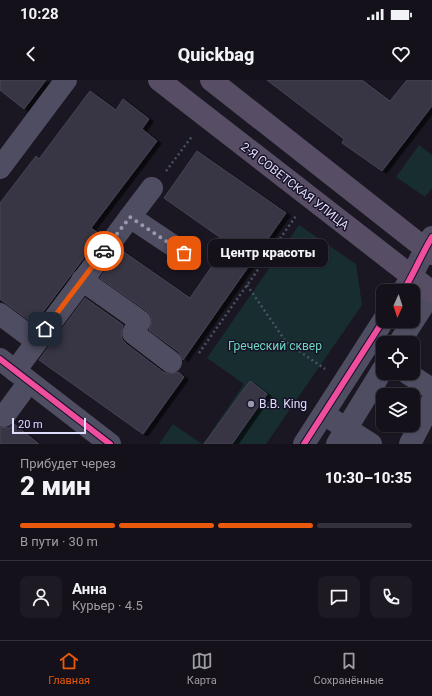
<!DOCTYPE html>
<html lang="ru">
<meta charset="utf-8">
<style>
body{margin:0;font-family:Roboto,sans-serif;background:#1d1a23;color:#f1f3f6;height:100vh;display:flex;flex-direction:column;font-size:15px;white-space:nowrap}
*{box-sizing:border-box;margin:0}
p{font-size:13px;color:#9d9da2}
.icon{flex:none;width:22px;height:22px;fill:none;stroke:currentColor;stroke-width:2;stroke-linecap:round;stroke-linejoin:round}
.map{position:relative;height:364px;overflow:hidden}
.panel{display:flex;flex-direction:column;background:#14111a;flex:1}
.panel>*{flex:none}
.needle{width:26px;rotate:183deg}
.tools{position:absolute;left:376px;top:204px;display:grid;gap:8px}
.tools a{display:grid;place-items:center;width:44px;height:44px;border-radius:8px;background:#14111a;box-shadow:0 1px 3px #0004,0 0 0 1px #333139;font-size:20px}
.scale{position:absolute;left:12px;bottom:10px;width:74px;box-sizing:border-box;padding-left:4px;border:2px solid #e0dcfc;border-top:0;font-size:11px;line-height:14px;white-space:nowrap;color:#e0dcfc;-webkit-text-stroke:3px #171227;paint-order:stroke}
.pin{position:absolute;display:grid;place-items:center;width:34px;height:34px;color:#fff;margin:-17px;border-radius:8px;box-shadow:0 2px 6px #0006}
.courier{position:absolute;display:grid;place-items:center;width:40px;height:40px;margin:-20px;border:3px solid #ea580c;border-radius:50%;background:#fff;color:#222;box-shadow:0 1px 5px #0007}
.bubble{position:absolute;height:28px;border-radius:8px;background:#14111a;box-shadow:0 1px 3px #0004,0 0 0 1px #333139;font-size:13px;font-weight:800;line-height:28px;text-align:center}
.headline em{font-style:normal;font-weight:800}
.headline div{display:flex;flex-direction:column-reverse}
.headline{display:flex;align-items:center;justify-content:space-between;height:68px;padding:0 20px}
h1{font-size:26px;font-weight:800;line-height:30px}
.bar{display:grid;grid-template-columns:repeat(4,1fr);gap:6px 4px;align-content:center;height:48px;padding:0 20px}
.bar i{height:5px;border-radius:3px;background:#333139}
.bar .on{background:#ea580c}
.bar p{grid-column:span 4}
.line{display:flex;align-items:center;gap:10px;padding:0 20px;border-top:1px solid #333139}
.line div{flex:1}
.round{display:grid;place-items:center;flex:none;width:42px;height:42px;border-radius:8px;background:#1d1a23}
.status{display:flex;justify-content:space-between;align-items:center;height:28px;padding:0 20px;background:#14111a;direction:ltr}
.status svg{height:11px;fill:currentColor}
header{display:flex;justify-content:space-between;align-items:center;height:52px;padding:0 20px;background:#14111a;font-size:18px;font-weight:800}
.tab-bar{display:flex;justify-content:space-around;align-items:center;height:56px;border-top:1px solid #333139;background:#14111a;font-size:11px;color:#9d9da2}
.tab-bar a{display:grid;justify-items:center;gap:2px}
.tab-bar .on{color:#ea580c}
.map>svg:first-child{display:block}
.green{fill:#172d2f}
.building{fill:#393644;stroke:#474355;filter:url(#shadow)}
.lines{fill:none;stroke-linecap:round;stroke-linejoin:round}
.path{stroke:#4a5461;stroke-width:2.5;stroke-dasharray:2 3;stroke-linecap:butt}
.minor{stroke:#4f4d62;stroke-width:22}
.major{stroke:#574e66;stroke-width:22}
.cycleway-casing{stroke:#171227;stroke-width:8}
.cycleway{stroke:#ef4d9e;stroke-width:6}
.done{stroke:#9b97b0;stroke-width:4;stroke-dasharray:0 7.2}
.route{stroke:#ea580c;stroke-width:5}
.poi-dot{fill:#9b97b0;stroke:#171227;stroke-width:1.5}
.labels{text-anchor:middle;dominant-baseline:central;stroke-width:3;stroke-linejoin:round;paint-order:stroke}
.street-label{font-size:12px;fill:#e0dcfc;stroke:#171227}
.park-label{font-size:12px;fill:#6dd6bf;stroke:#171227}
.poi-label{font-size:12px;fill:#e0dcfc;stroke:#171227;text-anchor:start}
</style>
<div class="status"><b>10:28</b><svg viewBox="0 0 49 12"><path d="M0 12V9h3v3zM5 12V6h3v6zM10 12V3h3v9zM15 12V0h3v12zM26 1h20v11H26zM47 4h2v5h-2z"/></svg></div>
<header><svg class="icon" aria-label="back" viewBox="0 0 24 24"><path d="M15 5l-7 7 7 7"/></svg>Quickbag<svg class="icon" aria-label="heart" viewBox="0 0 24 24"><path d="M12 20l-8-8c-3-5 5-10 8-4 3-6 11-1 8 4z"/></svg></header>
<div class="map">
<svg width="432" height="364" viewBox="0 0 432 364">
<defs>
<filter id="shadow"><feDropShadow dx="4.5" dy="2.5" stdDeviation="0" flood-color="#0009"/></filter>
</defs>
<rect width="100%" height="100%" fill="#1a1722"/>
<g class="green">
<path d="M 419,65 L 432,75 L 432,108 L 425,117 L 396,97 Z"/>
<path d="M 299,145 L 356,184 L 362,225 L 266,364 L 203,364 L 244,304 L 207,278 Z"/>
<path d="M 173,344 L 202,364 L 159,364 Z"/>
</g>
<g class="building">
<path d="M 0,0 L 46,0 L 24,29 L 0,10 Z"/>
<path d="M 267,0 L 362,0 L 390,21 L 407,0 L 432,0 L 432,26 L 382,91 L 342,63 L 344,59 Z"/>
<path d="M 90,11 L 116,30 L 123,19 L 149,39 L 142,49 L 157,61 L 91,148 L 101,155 L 34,244 L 0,219 L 0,123 L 36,76 L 39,79 Z"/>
<path d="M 197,71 L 286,133 L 183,280 L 179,272 L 149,250 L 152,241 L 151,236 L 147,231 L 100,198 L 121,170 L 190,218 L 228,163 L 164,118 Z"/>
<path d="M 85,218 L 123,245 L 121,253 L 122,259 L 125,263 L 163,292 L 170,294 L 178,292 L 184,297 L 143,354 L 39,280 Z"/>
<path d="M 250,301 L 267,314 L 232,364 L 204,364 Z"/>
<path d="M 14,344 L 39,364 L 0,364 L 0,347 L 9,348 Z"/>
</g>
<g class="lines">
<g class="path">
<path d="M 166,91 L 193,55"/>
<path d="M 247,205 L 286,262 L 325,289"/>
<path d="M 199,273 L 296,136"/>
</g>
<g class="minor">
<path d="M 0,88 L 66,0"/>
<path d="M 130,137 L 152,108"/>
<path d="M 82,200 L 140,241 L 133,253 L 171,282"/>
<path d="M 403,211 C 414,194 421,175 432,157"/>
<path d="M 0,234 L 36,261"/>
<path d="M 399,263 L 432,212"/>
<path d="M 0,279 L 110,364"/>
<path d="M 15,291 L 130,137 L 184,173"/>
<path d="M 407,293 L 432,309"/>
<path d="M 4,336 L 29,302"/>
<path d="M 333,340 L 371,364"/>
<path d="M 304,364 L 383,241"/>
<path d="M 337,364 L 383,289"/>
<path d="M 410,364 L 432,321"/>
</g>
<g class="major">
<path d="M 159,0 L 432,212"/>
<path d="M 211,0 L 432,174"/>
</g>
<g class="cycleway-casing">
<g id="cycleway">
<path d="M 403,211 C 414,194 421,175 432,157"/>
<path d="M 0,279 L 110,364"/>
<path d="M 304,364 L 383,241"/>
</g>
</g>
<use href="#cycleway" class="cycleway"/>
</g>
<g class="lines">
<path class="done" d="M 104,171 L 130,137 L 184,173"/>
<path class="route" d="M 45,249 L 104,171"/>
</g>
<circle class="poi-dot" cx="251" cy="324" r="4"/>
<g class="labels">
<g class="street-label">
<text transform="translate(295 106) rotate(38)">2-Я СОВЕТСКАЯ УЛИЦА</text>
</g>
<g class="park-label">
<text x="275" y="266">Греческий сквер</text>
</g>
<g class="poi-label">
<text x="259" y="324">B.B. King</text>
</g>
</g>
</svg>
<div class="tools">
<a><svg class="needle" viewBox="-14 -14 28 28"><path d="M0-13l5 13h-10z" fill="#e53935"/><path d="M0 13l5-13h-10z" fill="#9d9da2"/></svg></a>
<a><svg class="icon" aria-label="locate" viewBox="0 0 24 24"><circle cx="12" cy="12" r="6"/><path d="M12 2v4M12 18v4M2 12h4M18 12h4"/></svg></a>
<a><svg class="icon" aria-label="layers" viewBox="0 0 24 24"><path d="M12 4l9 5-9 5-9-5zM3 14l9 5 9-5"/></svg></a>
</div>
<div class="scale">20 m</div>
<div class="pin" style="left:184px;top:173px;background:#ea580c"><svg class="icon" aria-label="bag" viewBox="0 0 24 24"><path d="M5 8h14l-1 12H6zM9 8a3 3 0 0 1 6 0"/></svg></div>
<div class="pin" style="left:45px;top:249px;background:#1f2937"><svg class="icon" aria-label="home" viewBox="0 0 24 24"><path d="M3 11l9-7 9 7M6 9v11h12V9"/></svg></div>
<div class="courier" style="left:104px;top:171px"><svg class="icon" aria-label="car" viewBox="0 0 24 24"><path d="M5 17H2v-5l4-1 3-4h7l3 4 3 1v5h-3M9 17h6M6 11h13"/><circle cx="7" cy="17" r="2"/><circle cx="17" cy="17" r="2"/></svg></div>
<div class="bubble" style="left:208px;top:159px;width:120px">Центр красоты</div>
</div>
<section class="panel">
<div class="headline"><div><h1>2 мин</h1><p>Прибудет через</p></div><em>10:30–10:35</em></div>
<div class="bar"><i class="on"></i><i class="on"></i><i class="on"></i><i></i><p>В пути · 30 m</p></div>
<div class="line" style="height:72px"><a class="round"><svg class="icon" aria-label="person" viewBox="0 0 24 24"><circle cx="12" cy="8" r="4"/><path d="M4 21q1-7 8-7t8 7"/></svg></a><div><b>Анна</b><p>Курьер · 4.5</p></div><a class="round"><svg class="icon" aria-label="chat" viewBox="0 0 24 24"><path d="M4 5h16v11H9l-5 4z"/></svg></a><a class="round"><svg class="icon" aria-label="phone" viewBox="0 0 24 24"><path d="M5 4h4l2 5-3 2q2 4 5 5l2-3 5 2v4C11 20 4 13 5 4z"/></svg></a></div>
</section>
<nav class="tab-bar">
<a class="on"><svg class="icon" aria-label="home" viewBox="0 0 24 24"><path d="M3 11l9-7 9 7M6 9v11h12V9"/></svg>Главная</a>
<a><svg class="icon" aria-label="map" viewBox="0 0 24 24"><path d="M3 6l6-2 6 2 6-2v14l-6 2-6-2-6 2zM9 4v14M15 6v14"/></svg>Карта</a>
<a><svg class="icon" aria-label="saved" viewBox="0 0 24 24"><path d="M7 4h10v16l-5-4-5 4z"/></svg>Сохранённые</a>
</nav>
